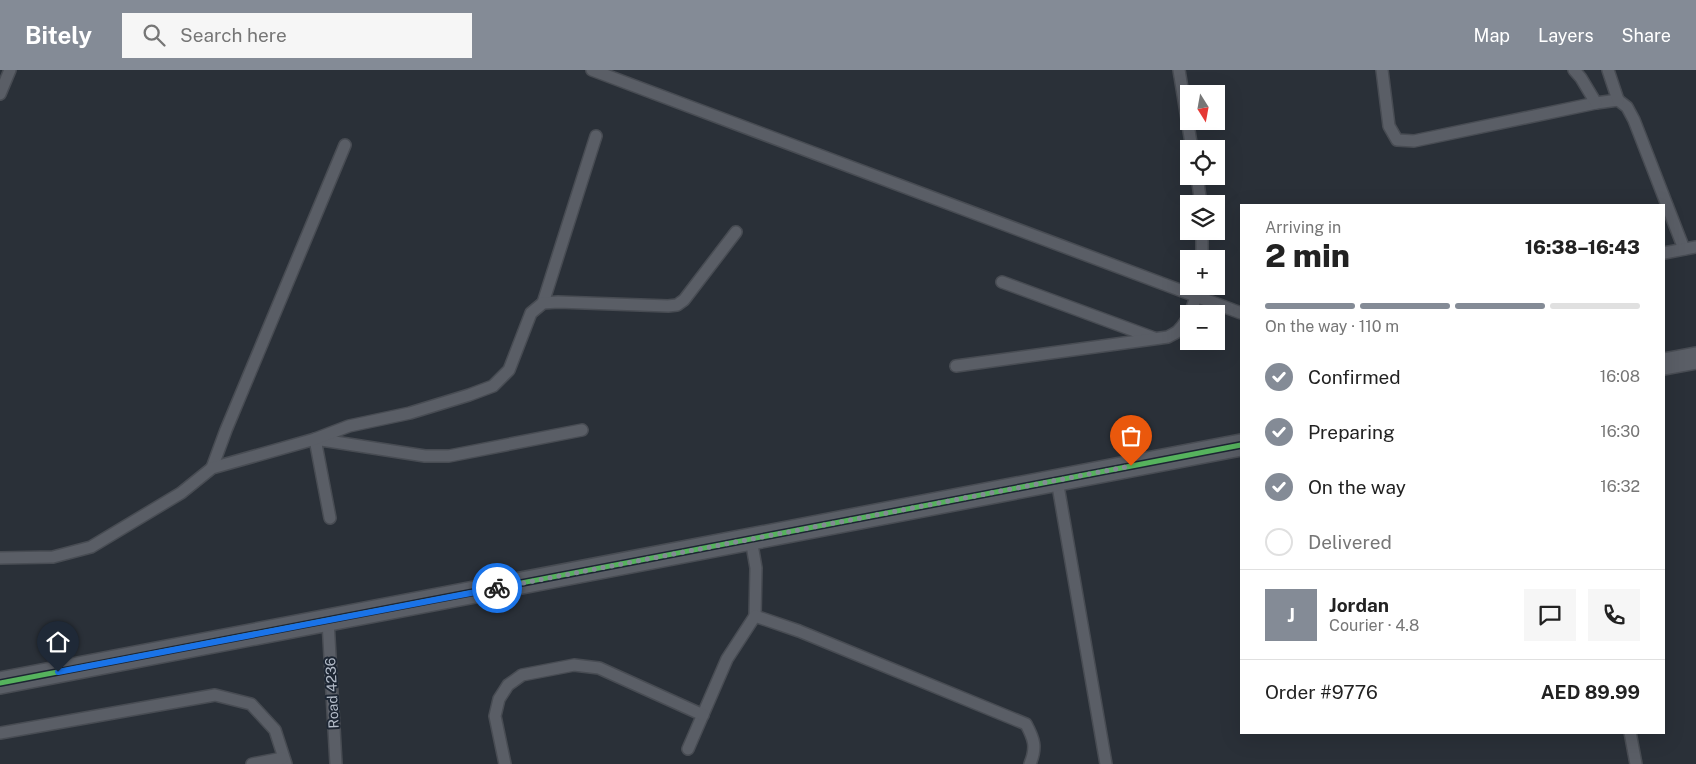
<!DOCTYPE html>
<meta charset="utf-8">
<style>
body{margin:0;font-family:"Public Sans",sans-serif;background:#f6f6f6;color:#222;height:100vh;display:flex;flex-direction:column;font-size:19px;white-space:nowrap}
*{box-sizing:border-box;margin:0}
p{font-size:16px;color:#767676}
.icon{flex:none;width:28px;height:28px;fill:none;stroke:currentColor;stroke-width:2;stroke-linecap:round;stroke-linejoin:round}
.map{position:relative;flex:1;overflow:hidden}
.drawer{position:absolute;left:1240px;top:134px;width:425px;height:530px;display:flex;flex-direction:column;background:#fff;border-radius:0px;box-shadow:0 5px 20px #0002}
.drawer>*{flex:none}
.needle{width:32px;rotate:169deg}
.tools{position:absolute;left:1180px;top:15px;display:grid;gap:10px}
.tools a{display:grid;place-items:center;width:45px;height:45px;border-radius:0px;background:#fff;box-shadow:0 5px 20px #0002;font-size:25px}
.pin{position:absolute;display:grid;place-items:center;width:42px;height:42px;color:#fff;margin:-51px -21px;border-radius:50% 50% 50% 0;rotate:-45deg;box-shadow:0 0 5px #0007}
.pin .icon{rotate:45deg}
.courier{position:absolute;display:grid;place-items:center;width:50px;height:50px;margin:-25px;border:4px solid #1a73e8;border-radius:50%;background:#fff;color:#222;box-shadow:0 1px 6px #0007}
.overview em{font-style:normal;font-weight:800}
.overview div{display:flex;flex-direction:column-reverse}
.overview{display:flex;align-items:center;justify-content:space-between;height:85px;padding:0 25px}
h1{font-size:32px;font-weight:800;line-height:38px}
.bar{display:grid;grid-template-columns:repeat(4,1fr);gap:8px 5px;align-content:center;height:60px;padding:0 25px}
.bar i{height:6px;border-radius:4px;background:#e0e0e0}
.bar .selected{background:#848b96}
.bar p{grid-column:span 4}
.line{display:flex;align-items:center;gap:12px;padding:0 25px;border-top:1px solid #e0e0e0}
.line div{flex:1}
.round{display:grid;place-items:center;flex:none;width:52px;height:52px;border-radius:0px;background:#f6f6f6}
ol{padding:0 25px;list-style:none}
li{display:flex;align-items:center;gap:15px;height:55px}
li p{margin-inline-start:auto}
li .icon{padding:5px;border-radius:50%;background:#848b96;color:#fff;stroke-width:4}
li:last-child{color:#767676}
li i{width:28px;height:28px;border:2px solid #e0e0e0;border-radius:50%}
header{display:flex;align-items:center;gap:30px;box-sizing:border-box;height:70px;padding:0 25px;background:#848b96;color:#fff}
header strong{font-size:24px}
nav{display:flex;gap:28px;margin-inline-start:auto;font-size:18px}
.search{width:350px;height:45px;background:#f6f6f6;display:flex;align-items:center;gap:12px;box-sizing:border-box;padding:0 18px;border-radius:0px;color:#767676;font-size:19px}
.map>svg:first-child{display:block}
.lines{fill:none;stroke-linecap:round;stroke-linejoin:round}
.lane-casing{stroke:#484c53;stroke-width:14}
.street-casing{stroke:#484c53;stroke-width:24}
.lane{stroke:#5a5e66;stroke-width:11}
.street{stroke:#5a5e66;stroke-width:21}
.cycleway-casing{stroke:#1d2633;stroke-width:8}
.cycleway{stroke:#56b35d;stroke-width:5}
.done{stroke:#848b96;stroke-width:5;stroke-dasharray:0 9}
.route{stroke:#1a73e8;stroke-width:6}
.labels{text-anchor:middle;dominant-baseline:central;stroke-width:4;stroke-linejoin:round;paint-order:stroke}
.street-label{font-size:14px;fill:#b4bcc9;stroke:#1d2633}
</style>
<header>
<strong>Bitely</strong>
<div class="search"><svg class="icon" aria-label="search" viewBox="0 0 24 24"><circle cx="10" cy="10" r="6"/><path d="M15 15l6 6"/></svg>Search here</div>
<nav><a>Map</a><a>Layers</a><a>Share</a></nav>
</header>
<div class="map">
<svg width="1696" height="694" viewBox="0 0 1696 694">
<rect width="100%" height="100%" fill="#2a3038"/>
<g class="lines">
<g class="lane-casing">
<g id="lane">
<path d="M 592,0 L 1241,243"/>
<path d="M 1179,0 L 1192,79"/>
<path d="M 1382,0 L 1389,56 L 1397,70 L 1414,71 L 1596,33 L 1618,30 L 1627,37 L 1634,50 L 1684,179"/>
<path d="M 1574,0 L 1581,8 L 1596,33"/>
<path d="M 1608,0 L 1618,30"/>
<path d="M 0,24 L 10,0"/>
<path d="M 1197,106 L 1201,134"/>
<path d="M 1664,183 L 1696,177"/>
<path d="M 1202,189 L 1202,161"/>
<path d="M 1002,212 L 1154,268"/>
<path d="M 543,233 L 596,66"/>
<path d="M 956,296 L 1168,267 C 1171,265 1176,263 1178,261 C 1189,250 1196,231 1198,216"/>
<path d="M 212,398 L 226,360 L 345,75"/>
<path d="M 1057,410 L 1106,694"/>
<path d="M 330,448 L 315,369 L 425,386 L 449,386 L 582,360"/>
<path d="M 751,469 L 756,498 L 755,546"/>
<path d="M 0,488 L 53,487 L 91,477 L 181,423 L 212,398 L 315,369 L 349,356 L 410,343 L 469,325 L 493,316 L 509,300 L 531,243 L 543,233 L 558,232 L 668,236 L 677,235 L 684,230 L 736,162"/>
<path d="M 328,551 L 336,694"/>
<path d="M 1630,662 L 1636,694"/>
<path d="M 0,663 L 215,625 L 251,634 L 275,660 L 286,694"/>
<path d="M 688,679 L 727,589 L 755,546 L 799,561 L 1026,654 C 1034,669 1037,677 1030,694"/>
<path d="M 252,694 L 283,688"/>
<path d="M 505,694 L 495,646 L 499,629 L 508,615 L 522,605 L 574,595 L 599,598 L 703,645"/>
</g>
</g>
<g class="street-casing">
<g id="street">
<path d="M 1664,294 L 1696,288"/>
<path d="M 0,613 L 1241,375"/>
</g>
</g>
<use href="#lane" class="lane"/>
<use href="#street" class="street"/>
<g class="cycleway-casing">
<path id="cycleway" d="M 0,613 L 1241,375"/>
</g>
<use href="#cycleway" class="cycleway"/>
</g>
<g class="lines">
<path class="done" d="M 497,518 L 1131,396"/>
<path class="route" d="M 58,602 L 497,518"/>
</g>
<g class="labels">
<g class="street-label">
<text transform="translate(332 623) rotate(-93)">Road 4236</text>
</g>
</g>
</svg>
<div class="tools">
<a><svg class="needle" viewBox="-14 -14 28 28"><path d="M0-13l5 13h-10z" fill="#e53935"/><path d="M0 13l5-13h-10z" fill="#767676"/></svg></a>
<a><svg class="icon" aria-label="locate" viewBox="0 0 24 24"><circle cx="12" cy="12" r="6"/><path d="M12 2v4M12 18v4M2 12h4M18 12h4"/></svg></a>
<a><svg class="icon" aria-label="layers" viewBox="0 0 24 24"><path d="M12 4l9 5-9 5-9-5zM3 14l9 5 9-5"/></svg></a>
<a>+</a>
<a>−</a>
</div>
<div class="pin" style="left:1131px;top:396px;background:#ea580c"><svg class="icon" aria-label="bag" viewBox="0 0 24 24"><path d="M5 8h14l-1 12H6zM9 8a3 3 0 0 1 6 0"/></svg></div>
<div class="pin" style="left:58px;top:602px;background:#1f2937"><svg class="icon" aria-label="home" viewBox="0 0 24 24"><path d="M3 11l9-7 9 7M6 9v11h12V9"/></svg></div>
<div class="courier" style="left:497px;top:518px"><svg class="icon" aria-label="bike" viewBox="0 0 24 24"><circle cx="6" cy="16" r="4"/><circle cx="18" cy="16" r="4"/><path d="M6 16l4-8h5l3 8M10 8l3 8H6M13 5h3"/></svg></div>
<section class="drawer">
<div class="overview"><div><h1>2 min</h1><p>Arriving in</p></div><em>16:38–16:43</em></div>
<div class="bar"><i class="selected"></i><i class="selected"></i><i class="selected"></i><i></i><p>On the way · 110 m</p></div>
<ol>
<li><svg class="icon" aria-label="check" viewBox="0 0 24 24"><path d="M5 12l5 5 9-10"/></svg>Confirmed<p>16:08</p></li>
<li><svg class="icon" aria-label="check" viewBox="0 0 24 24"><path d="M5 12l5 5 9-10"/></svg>Preparing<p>16:30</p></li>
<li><svg class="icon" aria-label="check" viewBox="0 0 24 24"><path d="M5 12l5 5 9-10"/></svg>On the way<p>16:32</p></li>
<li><i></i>Delivered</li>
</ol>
<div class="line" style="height:90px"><b class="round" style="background:#848b96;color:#fff">J</b><div><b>Jordan</b><p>Courier · 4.8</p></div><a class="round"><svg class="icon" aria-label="chat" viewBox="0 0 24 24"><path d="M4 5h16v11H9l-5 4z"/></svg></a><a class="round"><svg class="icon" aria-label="phone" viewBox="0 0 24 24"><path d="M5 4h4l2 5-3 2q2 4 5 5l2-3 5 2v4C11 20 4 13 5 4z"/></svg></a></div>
<div class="line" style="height:65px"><div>Order #9776</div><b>AED 89.99</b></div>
</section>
</div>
